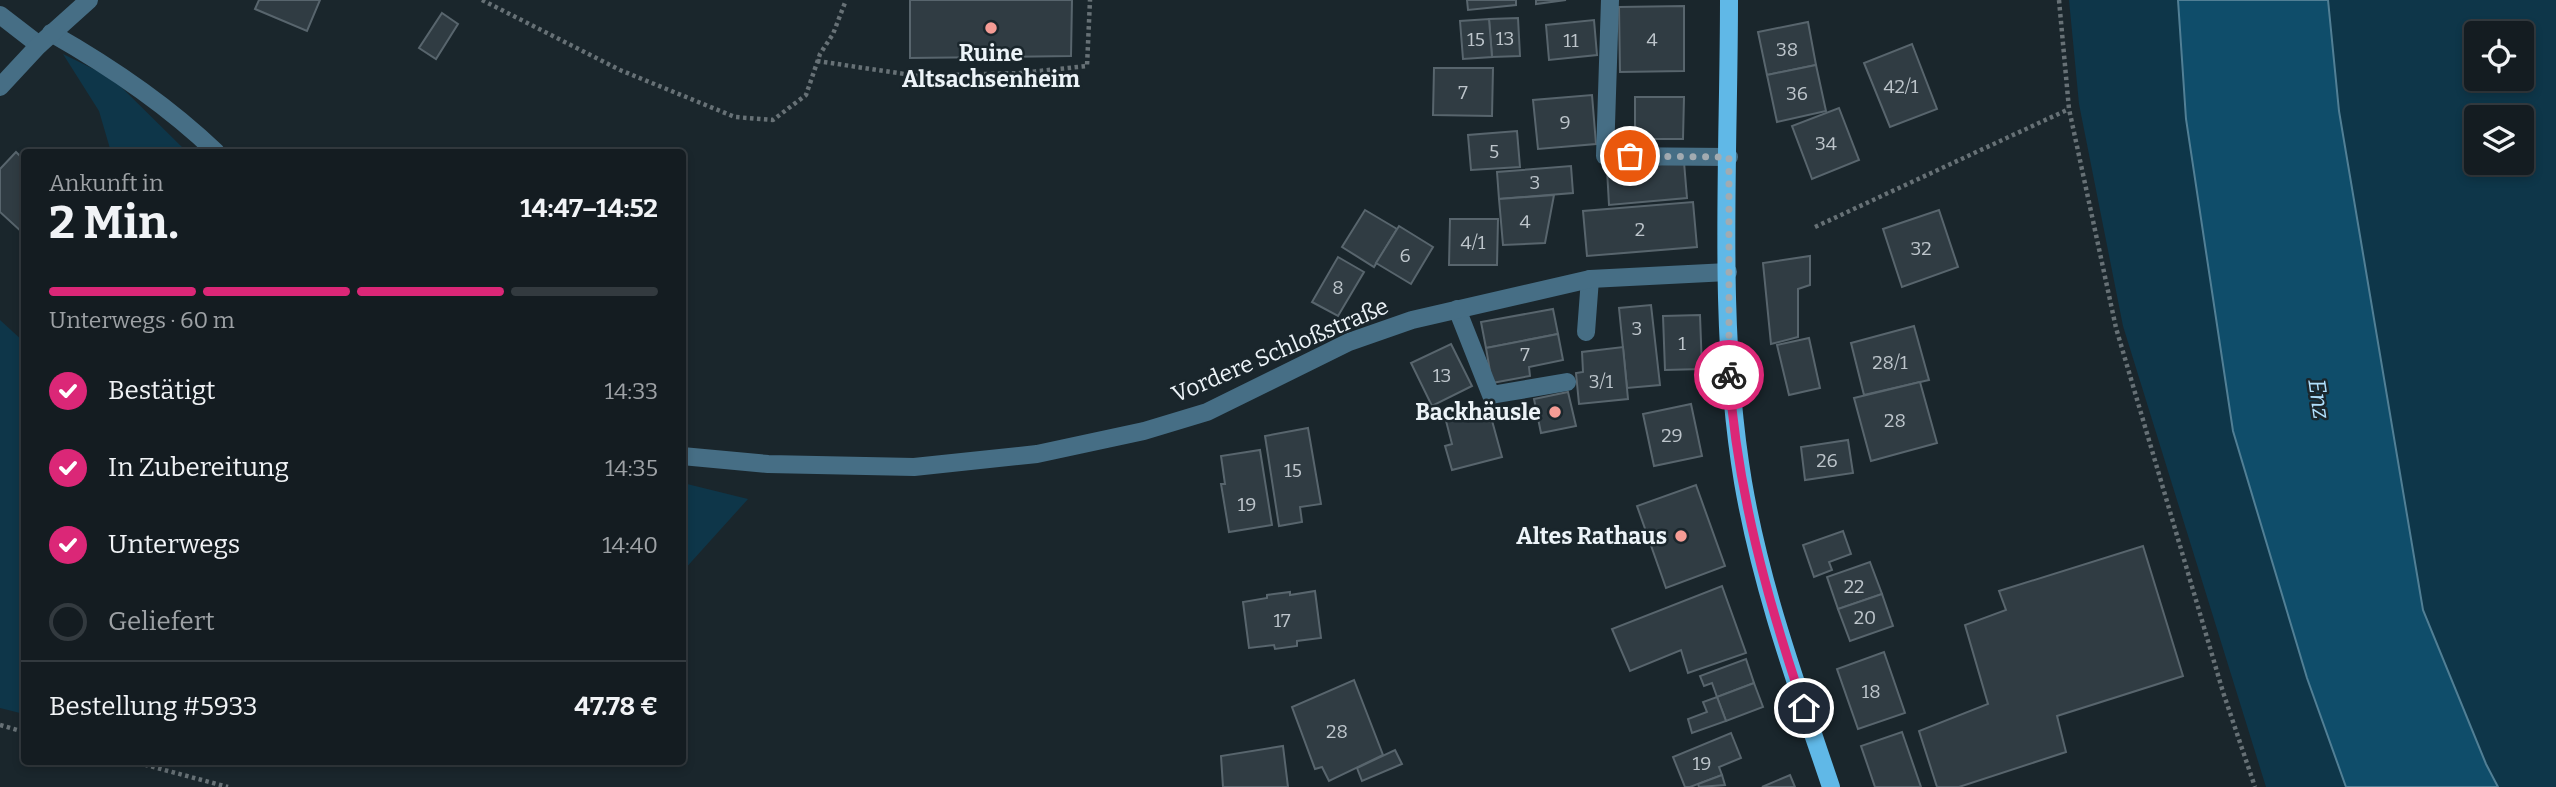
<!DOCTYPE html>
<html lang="de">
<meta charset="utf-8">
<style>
body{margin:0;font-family:Bitter,serif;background:#1d252a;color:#f1f3f6;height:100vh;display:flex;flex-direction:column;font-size:26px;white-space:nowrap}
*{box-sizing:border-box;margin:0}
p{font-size:23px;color:#9da1a5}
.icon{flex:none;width:38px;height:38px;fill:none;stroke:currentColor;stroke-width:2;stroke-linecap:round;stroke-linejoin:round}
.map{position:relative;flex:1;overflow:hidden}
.sheet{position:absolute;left:21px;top:149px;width:665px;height:616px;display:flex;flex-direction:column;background:#141c21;border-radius:7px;box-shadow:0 4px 10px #0003,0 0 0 2px #333a3f}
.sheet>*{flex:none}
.tools{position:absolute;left:2464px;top:21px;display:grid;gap:14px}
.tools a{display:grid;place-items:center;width:70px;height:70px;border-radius:7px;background:#141c21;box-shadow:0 4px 10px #0003,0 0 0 2px #333a3f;font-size:35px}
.pin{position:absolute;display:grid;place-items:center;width:60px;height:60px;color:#fff;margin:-30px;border:4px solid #fff;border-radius:50%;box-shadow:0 2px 7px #0007}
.courier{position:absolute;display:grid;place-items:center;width:70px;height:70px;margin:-35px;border:5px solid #db2777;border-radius:50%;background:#fff;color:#222;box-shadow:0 2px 9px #0007}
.headline em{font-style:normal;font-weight:700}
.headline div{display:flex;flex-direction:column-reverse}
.headline{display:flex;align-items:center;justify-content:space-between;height:119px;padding:0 28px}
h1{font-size:46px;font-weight:700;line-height:52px}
.bar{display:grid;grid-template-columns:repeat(4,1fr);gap:10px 7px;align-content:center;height:84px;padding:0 28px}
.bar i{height:9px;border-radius:5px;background:#333a3f}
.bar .active{background:#db2777}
.bar p{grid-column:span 4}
.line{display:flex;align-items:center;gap:18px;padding:0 28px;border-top:2px solid #333a3f}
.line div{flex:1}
ol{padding:0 28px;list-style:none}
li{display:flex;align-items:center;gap:21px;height:77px}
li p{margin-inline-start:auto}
li .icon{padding:7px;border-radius:50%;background:#db2777;color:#fff;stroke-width:4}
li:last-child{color:#9da1a5}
li i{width:38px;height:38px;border:4px solid #333a3f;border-radius:50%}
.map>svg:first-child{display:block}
.green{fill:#0e3649;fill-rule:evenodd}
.water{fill:#0f4d6a;stroke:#517f95;stroke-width:2}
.building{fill:#303c43;stroke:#58656d;stroke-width:2}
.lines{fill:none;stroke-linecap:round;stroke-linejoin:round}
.path{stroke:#677176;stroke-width:4.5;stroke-dasharray:3.5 3.5;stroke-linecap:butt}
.minor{stroke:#466e85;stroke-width:18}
.major{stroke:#60b8e7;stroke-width:18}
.done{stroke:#a2abb1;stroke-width:7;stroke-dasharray:0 12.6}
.route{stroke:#db2777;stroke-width:9}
.poi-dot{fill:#f59c95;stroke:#1a262c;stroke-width:2.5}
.labels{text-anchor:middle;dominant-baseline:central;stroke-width:5;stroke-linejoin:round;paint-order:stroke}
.number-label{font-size:19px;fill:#bdc5cb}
.poi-label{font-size:23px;font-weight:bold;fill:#ecf3f8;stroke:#1a262c;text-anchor:end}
.street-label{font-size:23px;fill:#ecf3f8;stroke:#1a262c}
.water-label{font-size:24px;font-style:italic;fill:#b0dffc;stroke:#1a262c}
</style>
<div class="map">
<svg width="2556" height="787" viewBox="0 0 2556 787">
<rect width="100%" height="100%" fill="#1a262c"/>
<g class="green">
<path d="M 2069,0 L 2178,0 L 2186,119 L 2233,431 L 2307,678 L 2346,787 L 2266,787 L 2123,326 L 2079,104 Z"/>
<path d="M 2328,0 L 2556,0 L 2556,787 L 2498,787 L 2486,764 L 2423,610 L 2339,111 ZM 2476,33 L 2522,33 L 2522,79 L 2476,79 ZM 2476,117 L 2522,117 L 2522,163 L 2476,163 Z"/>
<path d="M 63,54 L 112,78 L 187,152 L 111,152 L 99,111 Z"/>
<path d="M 0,320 L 24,342 L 24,714 L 0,708 Z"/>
<path d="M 683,483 L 748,499 L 683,571 L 682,483 Z"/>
</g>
<path class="water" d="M 2178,0 L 2328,0 L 2339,111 L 2423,610 L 2486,764 L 2498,787 L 2346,787 L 2307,678 L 2233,431 L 2186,119 Z"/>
<g class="building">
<path d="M 259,0 L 320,0 L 307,31 L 255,9 Z"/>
<path d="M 910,0 L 1072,0 L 1071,56 L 910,58 Z"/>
<path d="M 1467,0 L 1516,0 L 1516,5 L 1468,10 Z"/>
<path d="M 1536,0 L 1566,0 L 1536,4 Z"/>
<path d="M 1684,6 L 1684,71 L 1620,72 L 1619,7 Z"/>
<path d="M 442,13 L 458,24 L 436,59 L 419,48 Z"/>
<path d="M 1518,18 L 1520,56 L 1492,57 L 1489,19 Z"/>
<path d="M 1489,19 L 1492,57 L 1463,59 L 1460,21 Z"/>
<path d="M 1594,20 L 1597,55 L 1549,60 L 1546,25 Z"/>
<path d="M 1808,22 L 1816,65 L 1767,75 L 1758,32 Z"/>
<path d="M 1912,44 L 1937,109 L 1890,127 L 1864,63 Z"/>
<path d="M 1816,65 L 1826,111 L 1777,122 L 1767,75 Z"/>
<path d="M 1434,68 L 1493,68 L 1492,116 L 1433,115 Z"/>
<path d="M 1592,95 L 1596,144 L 1538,149 L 1533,100 Z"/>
<path d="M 1635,97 L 1684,97 L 1683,139 L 1635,139 Z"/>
<path d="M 1839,108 L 1859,160 L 1812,179 L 1792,126 Z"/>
<path d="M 1517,131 L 1520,167 L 1471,170 L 1468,135 Z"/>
<path d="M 16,152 L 24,160 L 24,234 L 0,212 L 0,169 Z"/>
<path d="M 1684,162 L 1687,198 L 1609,205 L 1607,169 Z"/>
<path d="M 1571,166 L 1573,193 L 1499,199 L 1497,172 Z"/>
<path d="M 1554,195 L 1545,243 L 1503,245 L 1499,199 Z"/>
<path d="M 1693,202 L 1697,247 L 1587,256 L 1583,211 Z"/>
<path d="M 1365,210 L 1397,229 L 1374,267 L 1342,247 Z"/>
<path d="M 1939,210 L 1958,267 L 1902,287 L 1883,229 Z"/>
<path d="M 1450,219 L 1498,219 L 1497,265 L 1449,265 Z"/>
<path d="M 1399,226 L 1433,247 L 1411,284 L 1376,263 Z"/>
<path d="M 1810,256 L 1810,285 L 1798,289 L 1798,337 L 1771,344 L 1763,263 Z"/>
<path d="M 1338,257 L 1364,272 L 1338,316 L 1312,302 Z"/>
<path d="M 1651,305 L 1660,385 L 1627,388 L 1619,308 Z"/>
<path d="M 1553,309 L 1558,334 L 1486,348 L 1481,322 Z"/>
<path d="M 1700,315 L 1702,369 L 1665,370 L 1663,316 Z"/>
<path d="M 1914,326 L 1929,380 L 1864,395 L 1851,343 Z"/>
<path d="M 1558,334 L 1563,360 L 1529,367 L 1530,376 L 1492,383 L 1486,348 Z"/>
<path d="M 1809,338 L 1820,388 L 1789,395 L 1777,345 Z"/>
<path d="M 1451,344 L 1472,386 L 1432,406 L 1411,363 Z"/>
<path d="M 1623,347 L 1628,399 L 1579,404 L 1576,373 L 1583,372 L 1582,352 Z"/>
<path d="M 1920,382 L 1937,443 L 1871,461 L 1854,398 Z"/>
<path d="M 1568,392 L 1576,426 L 1541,433 L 1534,399 Z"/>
<path d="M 1691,404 L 1702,456 L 1654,466 L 1643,414 Z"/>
<path d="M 1488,406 L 1502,457 L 1452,470 L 1445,446 L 1452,444 L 1445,417 Z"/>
<path d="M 1308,428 L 1321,504 L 1300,507 L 1302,522 L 1279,526 L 1265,436 Z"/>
<path d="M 1848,440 L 1853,473 L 1805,480 L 1801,447 Z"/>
<path d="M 1260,450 L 1272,525 L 1229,532 L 1221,484 L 1225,484 L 1221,456 Z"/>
<path d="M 1696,485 L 1725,566 L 1666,588 L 1637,506 Z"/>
<path d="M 1843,531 L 1851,554 L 1829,562 L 1832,570 L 1814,577 L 1803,545 Z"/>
<path d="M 2143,546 L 2183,676 L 2057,716 L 2066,752 L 1959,787 L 1937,787 L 1919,731 L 1988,704 L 1965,625 L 2006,610 L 1999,591 Z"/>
<path d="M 1870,562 L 1882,594 L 1838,609 L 1827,577 Z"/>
<path d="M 1722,586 L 1746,653 L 1688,673 L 1681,650 L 1630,671 L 1612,629 Z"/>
<path d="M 1315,591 L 1321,638 L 1297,641 L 1297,646 L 1275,649 L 1274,645 L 1249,648 L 1243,602 L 1267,598 L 1267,595 L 1290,592 L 1290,595 Z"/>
<path d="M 1882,594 L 1893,626 L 1850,641 L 1838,609 Z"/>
<path d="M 1884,652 L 1905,713 L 1858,729 L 1837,669 Z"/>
<path d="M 1746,659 L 1754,683 L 1717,697 L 1712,683 L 1704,686 L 1700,676 Z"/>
<path d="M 1354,680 L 1383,755 L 1329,781 L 1322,767 L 1315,769 L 1292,707 Z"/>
<path d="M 1754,683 L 1763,707 L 1726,721 L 1717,697 Z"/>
<path d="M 1717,697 L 1726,721 L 1692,733 L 1688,719 L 1707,712 L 1703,702 Z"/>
<path d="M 1902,732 L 1921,787 L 1875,787 L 1861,746 Z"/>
<path d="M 1731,733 L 1741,758 L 1719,767 L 1722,775 L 1690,787 L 1685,787 L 1673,757 Z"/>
<path d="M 1283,746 L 1288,787 L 1223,787 L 1221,756 Z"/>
<path d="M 1395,750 L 1402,764 L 1362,781 L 1357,768 Z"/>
<path d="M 1722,775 L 1725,785 L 1699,787 L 1698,784 Z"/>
<path d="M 1790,775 L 1795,787 L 1762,787 Z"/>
</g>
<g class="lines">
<g class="path">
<path d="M 482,0 L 620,70 L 735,117 L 773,120 L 806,95 L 820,54 L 833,34 L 846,0"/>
<path d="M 2059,0 L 2069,109 L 2116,328 L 2223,692 L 2255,787"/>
<path d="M 817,61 L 918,76 L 1020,73 L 1087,66 L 1090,0"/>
<path d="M 1815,227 L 2069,109"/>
<path d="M 0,725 L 24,732"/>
<path d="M 131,761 L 228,787"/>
</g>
<g class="minor">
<path d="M 1610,0 L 1605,156 L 1729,157"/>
<path d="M 0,15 L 39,45"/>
<path d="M 51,33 C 111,67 167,105 216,152"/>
<path d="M 0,87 L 39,45 L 89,0"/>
<path d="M 1457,309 L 1491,395 L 1567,382"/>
<path d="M 1586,332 L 1590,279"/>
<path d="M 682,456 L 768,464 L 914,467 L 1037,454 L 1144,431 L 1207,412 L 1349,342 L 1412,320 L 1590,279 L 1728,272"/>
</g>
<path class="major" d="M 1729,0 C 1729,157 1717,327 1743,482 C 1761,587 1797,686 1831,787"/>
</g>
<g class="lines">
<path class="done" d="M 1630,156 L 1729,157 L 1729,375"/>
<path class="route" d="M 1729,375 C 1737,490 1767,599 1804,708"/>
</g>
<g class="poi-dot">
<circle cx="991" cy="28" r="7"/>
<circle cx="1555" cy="412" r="7"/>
<circle cx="1681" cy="536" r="7"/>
</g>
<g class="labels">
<g class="number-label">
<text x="1505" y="38">13</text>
<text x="1476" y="39">15</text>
<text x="1652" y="39">4</text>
<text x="1571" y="40">11</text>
<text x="1787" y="49">38</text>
<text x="1901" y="86">42/1</text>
<text x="1463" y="92">7</text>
<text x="1797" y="93">36</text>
<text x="1565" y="122">9</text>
<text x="1826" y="143">34</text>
<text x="1494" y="151">5</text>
<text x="1535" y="182">3</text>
<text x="1525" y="221">4</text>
<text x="1640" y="229">2</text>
<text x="1473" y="242">4/1</text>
<text x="1921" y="248">32</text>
<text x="1405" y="255">6</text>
<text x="1338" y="287">8</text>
<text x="1637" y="328">3</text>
<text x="1682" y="343">1</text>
<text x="1525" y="354">7</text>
<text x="1890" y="362">28/1</text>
<text x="1442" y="375">13</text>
<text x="1601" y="381">3/1</text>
<text x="1895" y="420">28</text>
<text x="1672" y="435">29</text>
<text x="1827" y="460">26</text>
<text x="1293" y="470">15</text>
<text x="1247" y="504">19</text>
<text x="1854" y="586">22</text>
<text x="1865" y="617">20</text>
<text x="1282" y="620">17</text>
<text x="1871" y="691">18</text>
<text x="1337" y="731">28</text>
<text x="1702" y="763">19</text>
</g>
<g class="poi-label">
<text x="991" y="53" text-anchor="middle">Ruine<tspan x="991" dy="26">Altsachsenheim</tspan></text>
<text x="1541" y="412">Backhäusle</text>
<text x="1667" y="536">Altes Rathaus</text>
</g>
<g class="street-label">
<text transform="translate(1280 350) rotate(-23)">Vordere Schloßstraße</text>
</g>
<g class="water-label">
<text transform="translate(2319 399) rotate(82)">Enz</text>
</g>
</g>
</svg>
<div class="tools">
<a><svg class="icon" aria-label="locate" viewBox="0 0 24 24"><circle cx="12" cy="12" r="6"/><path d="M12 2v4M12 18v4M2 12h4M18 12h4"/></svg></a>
<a><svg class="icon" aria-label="layers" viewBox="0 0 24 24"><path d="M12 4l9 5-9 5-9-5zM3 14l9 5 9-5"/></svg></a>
</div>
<div class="pin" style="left:1630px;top:156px;background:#ea580c"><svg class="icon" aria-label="bag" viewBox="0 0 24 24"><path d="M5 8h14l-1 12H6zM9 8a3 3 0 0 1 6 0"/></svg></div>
<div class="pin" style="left:1804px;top:708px;background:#1f2937"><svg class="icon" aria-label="home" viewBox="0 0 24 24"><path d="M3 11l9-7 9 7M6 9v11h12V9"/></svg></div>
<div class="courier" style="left:1729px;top:375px"><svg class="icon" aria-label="bike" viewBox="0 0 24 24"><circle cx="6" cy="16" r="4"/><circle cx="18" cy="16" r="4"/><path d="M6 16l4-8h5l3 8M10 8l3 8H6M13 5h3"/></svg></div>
<section class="sheet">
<div class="headline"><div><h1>2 Min.</h1><p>Ankunft in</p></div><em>14:47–14:52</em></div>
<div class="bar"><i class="active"></i><i class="active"></i><i class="active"></i><i></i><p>Unterwegs · 60 m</p></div>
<ol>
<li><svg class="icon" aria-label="check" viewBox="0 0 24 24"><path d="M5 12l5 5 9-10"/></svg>Bestätigt<p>14:33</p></li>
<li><svg class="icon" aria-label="check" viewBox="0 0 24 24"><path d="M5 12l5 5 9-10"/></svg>In Zubereitung<p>14:35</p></li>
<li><svg class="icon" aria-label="check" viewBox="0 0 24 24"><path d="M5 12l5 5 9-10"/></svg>Unterwegs<p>14:40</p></li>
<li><i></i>Geliefert</li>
</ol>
<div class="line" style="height:91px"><div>Bestellung #5933</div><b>47.78 €</b></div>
</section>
</div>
